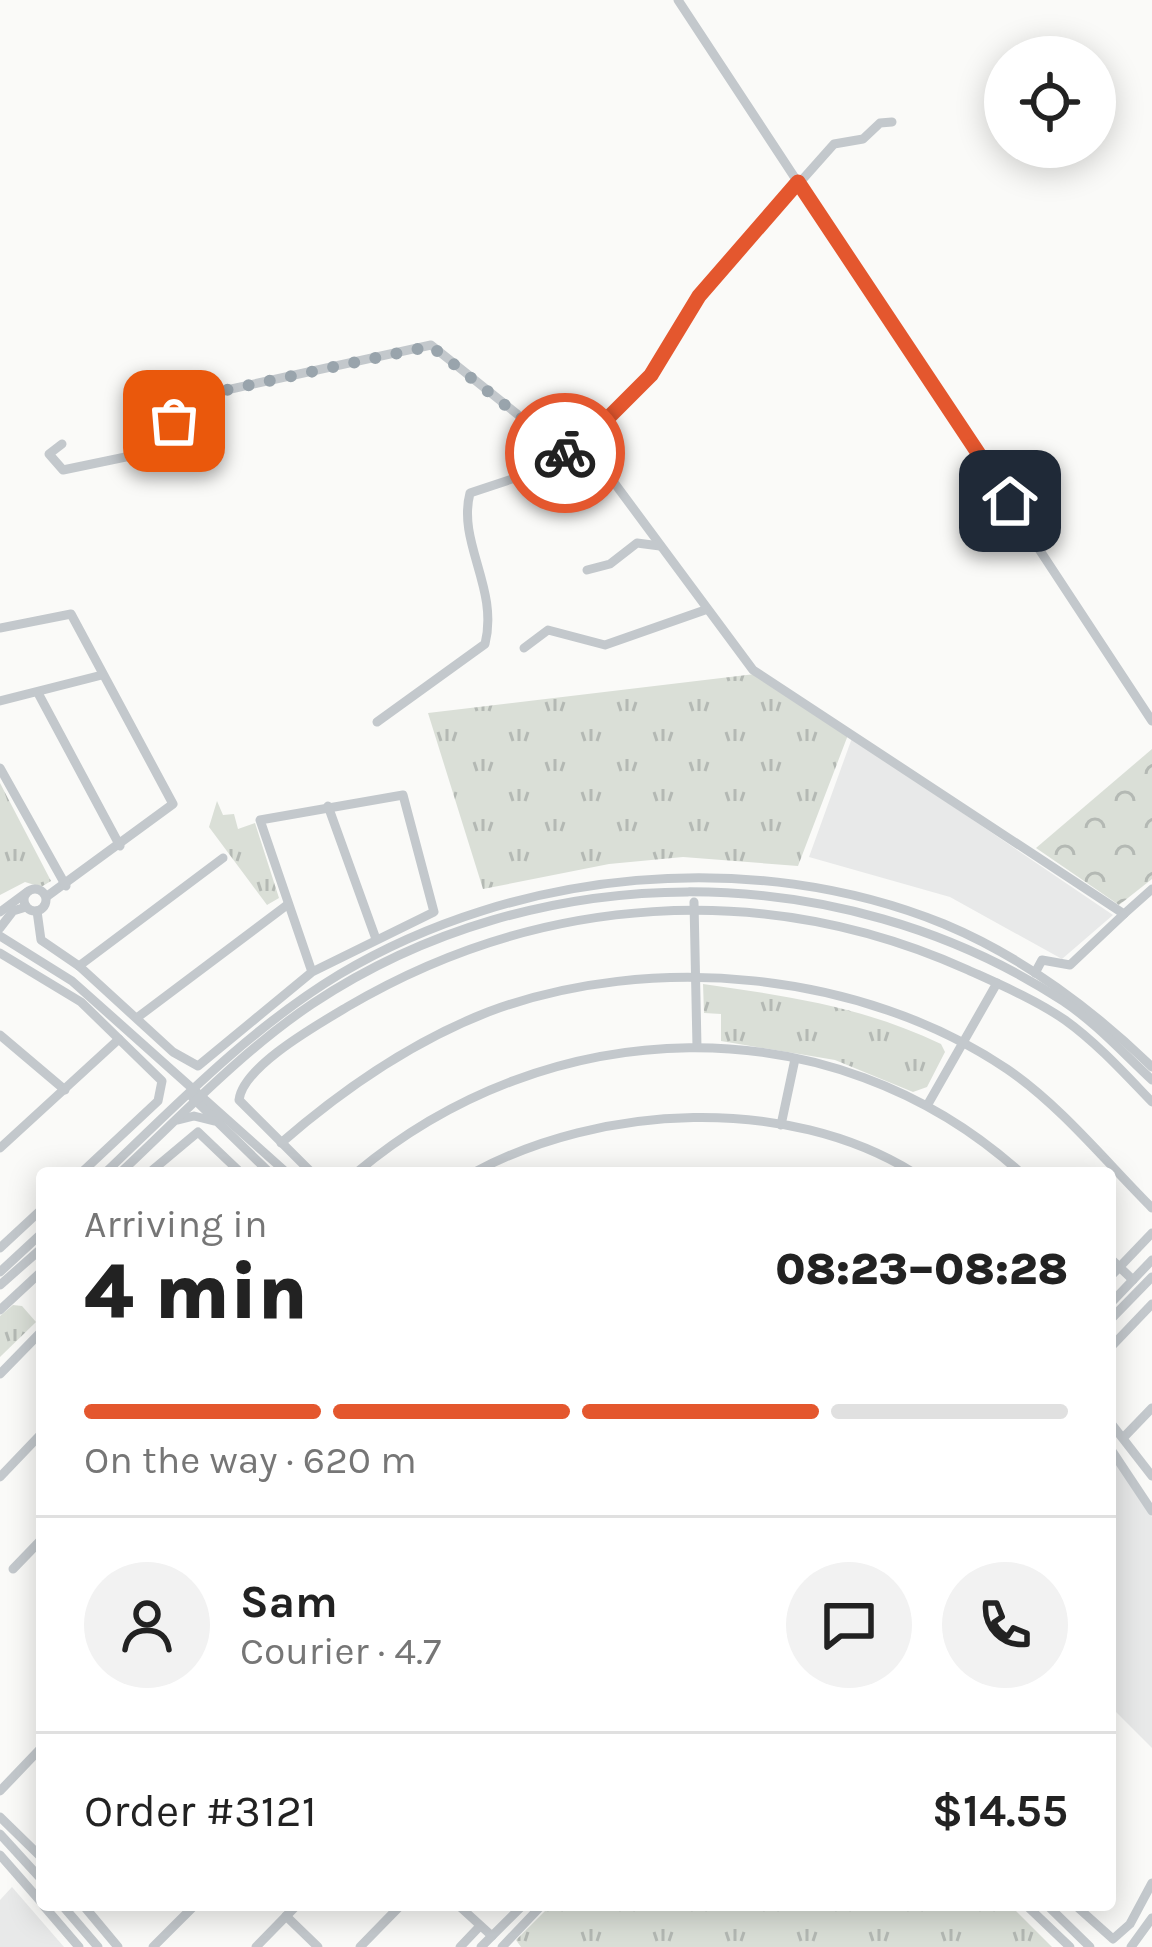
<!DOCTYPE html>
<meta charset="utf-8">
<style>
body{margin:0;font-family:Karla,sans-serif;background:#f2f2f2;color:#222;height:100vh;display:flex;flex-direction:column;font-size:45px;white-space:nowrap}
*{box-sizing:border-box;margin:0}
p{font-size:39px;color:#767676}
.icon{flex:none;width:66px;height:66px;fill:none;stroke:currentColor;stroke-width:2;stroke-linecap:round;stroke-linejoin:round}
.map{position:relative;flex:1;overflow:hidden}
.details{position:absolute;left:36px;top:1167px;width:1080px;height:744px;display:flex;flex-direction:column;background:#fff;border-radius:12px;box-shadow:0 6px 30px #0003}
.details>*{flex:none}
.controls{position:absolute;left:984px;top:36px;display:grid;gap:24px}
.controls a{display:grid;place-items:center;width:132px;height:132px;border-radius:50%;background:#fff;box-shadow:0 6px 30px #0003;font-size:60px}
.pin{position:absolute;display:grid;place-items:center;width:102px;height:102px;color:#fff;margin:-51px;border-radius:24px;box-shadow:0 6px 18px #0006}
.courier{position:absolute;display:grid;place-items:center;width:120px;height:120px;margin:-60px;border:9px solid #e4572e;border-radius:50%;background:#fff;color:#222;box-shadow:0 3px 15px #0007}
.overview em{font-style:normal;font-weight:800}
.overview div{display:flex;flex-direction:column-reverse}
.overview{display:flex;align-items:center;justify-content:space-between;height:204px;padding:0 48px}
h1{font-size:78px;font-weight:800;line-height:90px}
.bar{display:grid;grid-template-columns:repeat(4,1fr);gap:18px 12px;align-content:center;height:144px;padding:0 48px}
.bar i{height:15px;border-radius:9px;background:#e0e0e0}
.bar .current{background:#e4572e}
.bar p{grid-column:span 4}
.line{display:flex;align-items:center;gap:30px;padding:0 48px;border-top:3px solid #e0e0e0}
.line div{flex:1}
.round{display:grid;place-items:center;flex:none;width:126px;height:126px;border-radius:63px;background:#f2f2f2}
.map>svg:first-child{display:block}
.built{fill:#e8e9e9}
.grass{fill:url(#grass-tufts)}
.forest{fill:url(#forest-crowns)}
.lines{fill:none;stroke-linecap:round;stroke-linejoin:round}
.minor{stroke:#c3c8cc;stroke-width:9}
.done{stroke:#99a4ac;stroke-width:12;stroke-dasharray:0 21.6}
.route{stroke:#e4572e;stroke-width:15}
</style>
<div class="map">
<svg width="1152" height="1947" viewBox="0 0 1152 1947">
<defs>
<pattern id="grass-tufts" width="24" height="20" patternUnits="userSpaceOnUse" patternTransform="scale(3)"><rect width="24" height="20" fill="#dadfd7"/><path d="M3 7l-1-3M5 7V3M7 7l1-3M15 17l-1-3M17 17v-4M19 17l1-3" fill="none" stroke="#b4b9b4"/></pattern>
<pattern id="forest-crowns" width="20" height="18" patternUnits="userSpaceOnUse" patternTransform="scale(3)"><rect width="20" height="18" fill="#dadfd7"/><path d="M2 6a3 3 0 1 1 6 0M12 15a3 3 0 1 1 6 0" fill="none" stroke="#b4b9b4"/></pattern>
</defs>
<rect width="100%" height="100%" fill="#fafaf8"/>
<g class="built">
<path d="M 852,738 L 1113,915 L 1062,959 L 950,897 L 809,857 Z"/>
<path d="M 1110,1454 L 1152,1517 L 1152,1748 L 1110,1706 Z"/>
<path d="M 12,1887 L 64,1947 L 0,1947 L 0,1900 Z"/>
</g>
<g class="grass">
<path d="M 755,674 L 848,735 L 798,866 L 683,857 L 609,864 L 483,889 L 428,713 Z"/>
<path d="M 0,783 L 51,881 L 41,887 L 25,882 L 0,895 Z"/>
<path d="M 217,801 L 223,815 L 234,814 L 238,829 L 255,823 L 279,898 L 267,905 L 209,827 Z"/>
<path d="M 703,984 C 787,996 864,1007 941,1044 L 945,1052 L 927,1087 L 913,1092 L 835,1060 L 721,1041 L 721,1014 L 704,1013 Z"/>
<path d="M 13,1305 L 22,1306 L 36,1322 L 0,1357 L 0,1316 Z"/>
<path d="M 551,1905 L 1010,1905 L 1052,1947 L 521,1947 L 516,1940 Z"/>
</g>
<path class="forest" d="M 1152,749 L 1152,879 L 1119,905 L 1036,848 Z"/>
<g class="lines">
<g class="minor">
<path d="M 678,0 L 1152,721"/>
<path d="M 584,442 L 753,670 L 1124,914 L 1152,889"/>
<path d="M 62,444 L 49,454 L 63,470 L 140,454 L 152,444 L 162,423 L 198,416 L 222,391 L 431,345 L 567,454"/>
<path d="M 587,570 L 610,564 L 637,543 L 660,546"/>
<path d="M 0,628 L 71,614 L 173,804 L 46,897"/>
<path d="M 524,648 L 548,630 L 605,645 L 705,610"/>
<path d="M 38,693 L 120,846"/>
<path d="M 0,701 L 102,675"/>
<path d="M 377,722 L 485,644 C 499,588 457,543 470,493 L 548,467 L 628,401 L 651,375 L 699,296 L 834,144 L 863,139 L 880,123 L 892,122"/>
<path d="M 0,768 L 66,886"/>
<path d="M 328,806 L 376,939"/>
<circle cx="35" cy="900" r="11"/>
<path d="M 694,902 L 697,1047"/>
<path d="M 37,911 L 41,940 L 79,966 L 173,1052 L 198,1066 L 312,972 L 434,912 L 403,795 L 260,820 L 312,972"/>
<path d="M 0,912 L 27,892"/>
<path d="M 0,928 L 13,911 L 26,907"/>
<path d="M 0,936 L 72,981 L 287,1173"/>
<path d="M 0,953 L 81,1002 L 162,1081 L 158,1101 L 81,1173"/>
<path d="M 79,966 L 223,858"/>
<path d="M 1035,973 L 1042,960 L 1070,965 L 1124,914"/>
<path d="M 138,1017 L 287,905"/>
<path d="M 0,1035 L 65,1090"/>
<path d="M 192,1097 L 270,1173"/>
<path d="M 928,1104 L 997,983"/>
<path d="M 178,1120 L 194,1116 L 214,1121"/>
<path d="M 781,1125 L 795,1059"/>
<path d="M 281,1143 C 343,1089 411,1042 488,1012 C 651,951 862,971 1007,1069 C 1061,1106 1106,1162 1152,1208"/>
<path d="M 0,1148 L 119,1039"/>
<path d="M 105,1173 C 179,1102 252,1027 340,974 C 516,869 753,846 944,924 C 1023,957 1091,1008 1152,1067"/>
<path d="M 120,1173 C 182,1115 242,1051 312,1004 C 536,855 839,855 1063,1001 C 1096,1023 1124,1054 1152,1080"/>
<path d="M 149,1173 L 198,1132 L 241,1173"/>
<path d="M 312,1173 L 239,1100 C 243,1066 319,1024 347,1007 C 539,894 764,878 968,970 C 1001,985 1036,1000 1065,1020 C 1097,1043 1125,1074 1152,1102"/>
<path d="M 356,1173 C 548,1011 831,1001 1021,1173"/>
<path d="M 473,1173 C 600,1104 787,1094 914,1173"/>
<path d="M 680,1173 L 691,1173"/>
<path d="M 0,1248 L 42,1209"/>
<path d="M 1110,1258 L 1133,1280"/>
<path d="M 0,1272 L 42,1233"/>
<path d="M 1110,1277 L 1152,1233"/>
<path d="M 0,1285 L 42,1248"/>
<path d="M 1110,1304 L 1152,1260"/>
<path d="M 0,1310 L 42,1271"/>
<path d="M 1110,1320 L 1152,1277"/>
<path d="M 1110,1348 L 1152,1304"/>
<path d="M 0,1374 L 42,1331"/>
<path d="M 1110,1422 L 1152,1476"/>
<path d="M 1124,1437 L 1152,1408"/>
<path d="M 1110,1448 L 1152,1511"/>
<path d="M 0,1477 L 42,1433"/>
<path d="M 13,1569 L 42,1539"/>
<path d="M 0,1791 L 42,1747"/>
<path d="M 0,1817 L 42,1858"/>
<path d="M 0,1834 L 42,1880"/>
<path d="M 0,1855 L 42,1903"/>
<path d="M 43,1905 L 79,1947"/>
<path d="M 62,1905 L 98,1947"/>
<path d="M 83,1905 L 118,1947"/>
<path d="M 458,1905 L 492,1936"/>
<path d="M 1026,1905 L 1070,1947"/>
<path d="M 1047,1905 L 1090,1947"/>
<path d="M 1075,1905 L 1113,1939 L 1130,1924 L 1152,1883"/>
<path d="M 286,1916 L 318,1947"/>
<path d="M 153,1947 L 195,1905"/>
<path d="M 256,1947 L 297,1905"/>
<path d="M 360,1947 L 401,1905"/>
<path d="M 460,1947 L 480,1926"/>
<path d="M 481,1947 L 523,1905"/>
<path d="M 502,1947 L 542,1905"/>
<path d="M 1131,1947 L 1152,1918"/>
</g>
</g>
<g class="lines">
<path class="done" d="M 174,421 L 198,416 L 222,391 L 431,346 L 565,453"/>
<path class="route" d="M 565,453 L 584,442 L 651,375 L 699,296 L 798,182 L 1010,501"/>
</g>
</svg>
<div class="controls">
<a><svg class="icon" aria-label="locate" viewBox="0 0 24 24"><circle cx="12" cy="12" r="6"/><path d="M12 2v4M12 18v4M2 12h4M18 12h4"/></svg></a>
</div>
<div class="pin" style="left:174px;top:421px;background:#ea580c"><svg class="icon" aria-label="bag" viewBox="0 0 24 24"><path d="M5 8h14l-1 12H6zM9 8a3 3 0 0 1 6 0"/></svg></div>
<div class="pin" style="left:1010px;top:501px;background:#1f2937"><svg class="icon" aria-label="home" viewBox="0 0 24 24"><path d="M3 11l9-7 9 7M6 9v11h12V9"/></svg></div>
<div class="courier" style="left:565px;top:453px"><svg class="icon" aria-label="bike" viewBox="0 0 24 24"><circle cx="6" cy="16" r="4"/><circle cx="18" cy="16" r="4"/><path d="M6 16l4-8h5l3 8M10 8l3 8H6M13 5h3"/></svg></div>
<section class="details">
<div class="overview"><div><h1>4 min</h1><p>Arriving in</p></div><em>08:23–08:28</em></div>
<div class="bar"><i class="current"></i><i class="current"></i><i class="current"></i><i></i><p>On the way · 620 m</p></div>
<div class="line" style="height:216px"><a class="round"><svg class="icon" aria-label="person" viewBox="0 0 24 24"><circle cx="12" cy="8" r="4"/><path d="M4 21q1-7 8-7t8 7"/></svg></a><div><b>Sam</b><p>Courier · 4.7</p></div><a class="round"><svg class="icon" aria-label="chat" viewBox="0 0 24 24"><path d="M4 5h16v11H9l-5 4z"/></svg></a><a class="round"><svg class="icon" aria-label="phone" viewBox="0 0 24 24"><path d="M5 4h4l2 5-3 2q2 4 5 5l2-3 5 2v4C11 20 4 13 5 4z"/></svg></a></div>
<div class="line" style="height:156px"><div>Order #3121</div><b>$14.55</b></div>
</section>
</div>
